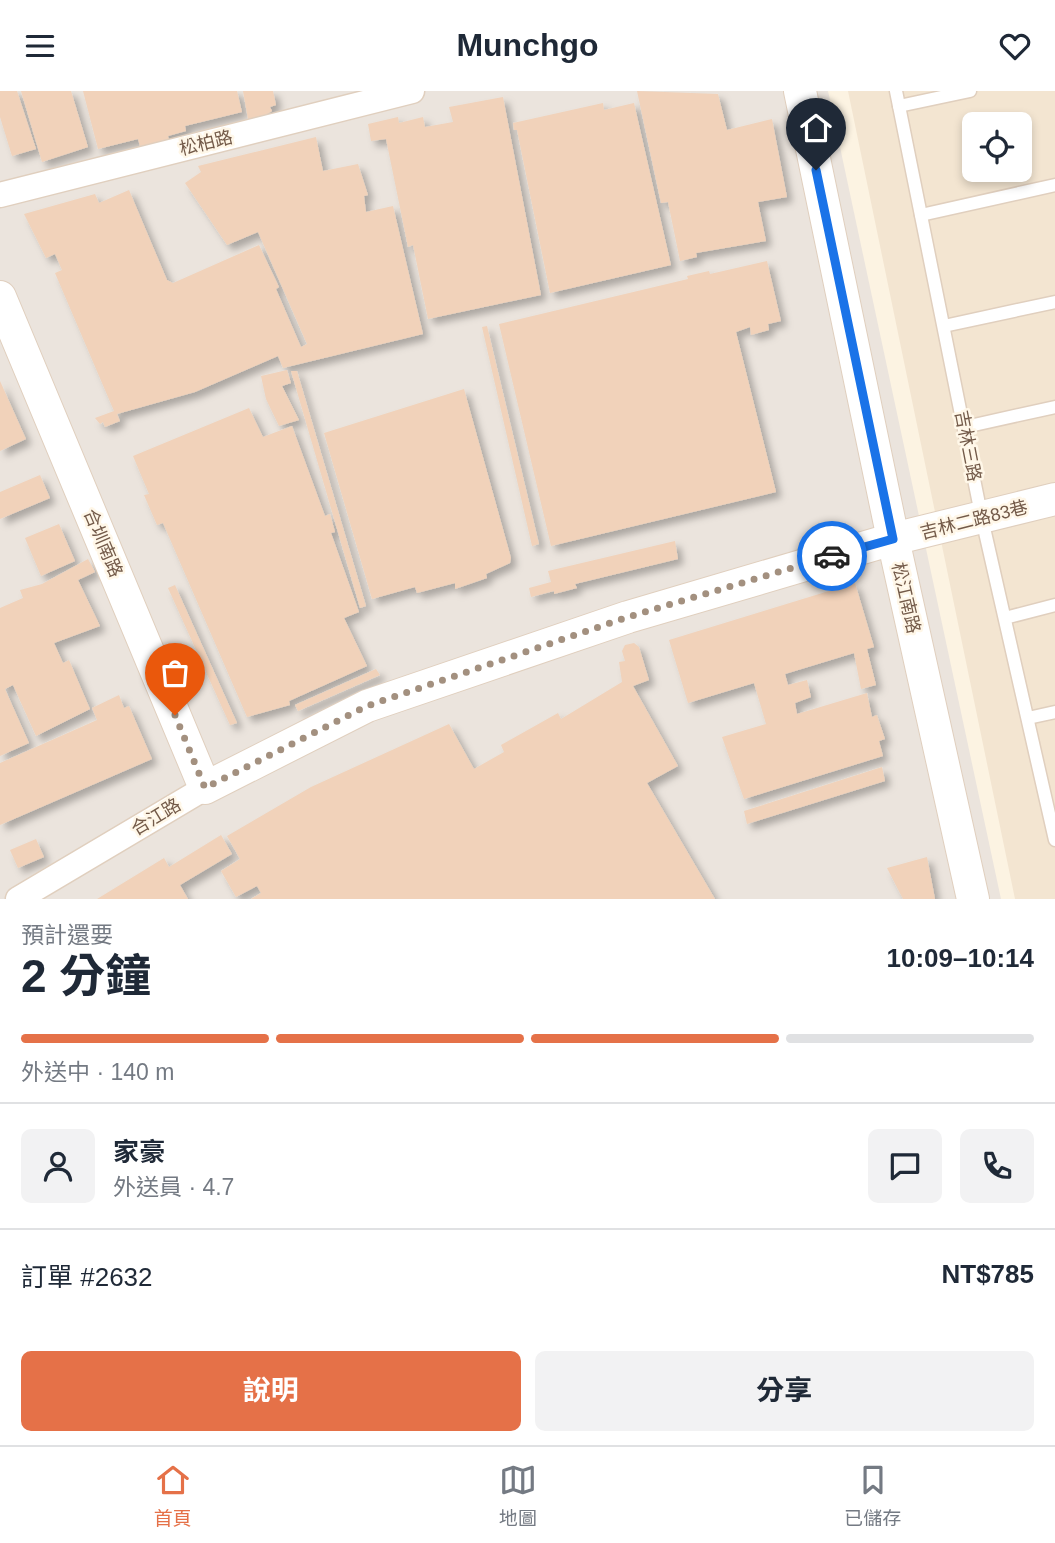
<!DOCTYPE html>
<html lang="zh-TW">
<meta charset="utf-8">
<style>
body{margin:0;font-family:Helvetica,"Noto Sans TC",sans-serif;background:#f2f2f3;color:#1f2937;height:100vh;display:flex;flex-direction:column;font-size:26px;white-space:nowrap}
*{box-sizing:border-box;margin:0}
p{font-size:23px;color:#747a83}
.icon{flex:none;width:38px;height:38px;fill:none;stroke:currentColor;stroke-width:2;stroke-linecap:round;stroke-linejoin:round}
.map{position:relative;height:808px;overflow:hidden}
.panel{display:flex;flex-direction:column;background:#fff;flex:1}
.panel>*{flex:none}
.tools{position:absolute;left:962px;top:21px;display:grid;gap:14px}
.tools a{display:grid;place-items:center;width:70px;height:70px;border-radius:10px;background:#fff;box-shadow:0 4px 10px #0003;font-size:35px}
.pin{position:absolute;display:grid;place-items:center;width:60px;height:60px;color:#fff;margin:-72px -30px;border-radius:50% 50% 50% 0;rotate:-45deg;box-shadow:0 0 7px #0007}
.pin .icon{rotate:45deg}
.courier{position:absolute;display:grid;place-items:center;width:70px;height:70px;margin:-35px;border:5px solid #1a73e8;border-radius:50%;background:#fff;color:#222;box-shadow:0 2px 9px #0007}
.overview em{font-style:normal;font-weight:700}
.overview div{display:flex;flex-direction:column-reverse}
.overview{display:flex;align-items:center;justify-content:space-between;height:119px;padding:0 21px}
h1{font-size:46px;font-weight:700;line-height:52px}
.bar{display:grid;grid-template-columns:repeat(4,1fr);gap:10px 7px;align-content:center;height:84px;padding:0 21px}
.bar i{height:9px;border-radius:5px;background:#e0e1e3}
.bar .on{background:#e57148}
.bar p{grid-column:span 4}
.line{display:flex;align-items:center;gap:18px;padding:0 21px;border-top:2px solid #e0e1e3}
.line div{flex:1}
.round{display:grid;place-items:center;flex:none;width:74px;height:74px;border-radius:10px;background:#f2f2f3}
.action{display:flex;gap:14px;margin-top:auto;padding:14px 21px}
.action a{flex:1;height:80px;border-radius:10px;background:#e57148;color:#fff;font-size:28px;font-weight:700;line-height:80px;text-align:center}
.action a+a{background:#f2f2f3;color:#1f2937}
header{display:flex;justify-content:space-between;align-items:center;height:91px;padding:0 21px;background:#fff;font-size:32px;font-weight:700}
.tab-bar{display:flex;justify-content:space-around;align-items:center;height:98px;border-top:2px solid #e0e1e3;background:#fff;font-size:19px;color:#747a83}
.tab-bar a{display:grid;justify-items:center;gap:4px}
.tab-bar .on{color:#e57148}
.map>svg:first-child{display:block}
.residential{fill:#f3e5d1;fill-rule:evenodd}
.industrial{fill:#ebe4dd}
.building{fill:#f1d2ba;filter:url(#shadow)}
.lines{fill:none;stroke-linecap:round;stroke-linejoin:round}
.service-casing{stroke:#e0cfbe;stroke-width:15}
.minor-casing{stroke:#e0cfbe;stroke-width:27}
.tertiary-casing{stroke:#e0cfbe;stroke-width:34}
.service{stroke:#fff;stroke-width:12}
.minor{stroke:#fff;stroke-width:24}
.tertiary{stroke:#fff;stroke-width:32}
.done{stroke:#a3907f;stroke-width:7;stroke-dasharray:0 12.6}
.route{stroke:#1a73e8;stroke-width:9}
.labels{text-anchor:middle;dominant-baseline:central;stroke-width:5;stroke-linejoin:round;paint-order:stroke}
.street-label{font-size:18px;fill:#735a49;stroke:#fff7e8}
</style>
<header><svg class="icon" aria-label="menu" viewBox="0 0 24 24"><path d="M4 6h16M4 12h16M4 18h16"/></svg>Munchgo<svg class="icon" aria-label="heart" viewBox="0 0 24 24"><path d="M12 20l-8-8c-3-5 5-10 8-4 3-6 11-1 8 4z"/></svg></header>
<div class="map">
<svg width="1055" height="808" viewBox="0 0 1055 808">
<defs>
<filter id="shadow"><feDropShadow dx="5.5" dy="5.5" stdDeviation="3.5" flood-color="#0004"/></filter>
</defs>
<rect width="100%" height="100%" fill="#fcf3e2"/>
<path class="residential" d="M 848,0 L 1055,0 L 1055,808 L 1015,808 ZM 975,33 L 1020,33 L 1020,79 L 975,79 Z"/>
<path class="industrial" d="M 0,0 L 828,0 L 1001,808 L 0,808 Z"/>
<g class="building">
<path d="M 0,0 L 17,0 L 36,58 L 12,65 L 0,26 Z"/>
<path d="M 21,0 L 71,0 L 88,56 L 42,71 Z"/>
<path d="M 83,0 L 237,0 L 242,21 L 185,35 L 186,40 L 168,45 L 169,49 L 140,55 L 138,48 L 98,58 Z"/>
<path d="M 243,0 L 273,0 L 276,14 L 270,16 L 272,20 L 266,24 L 248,28 Z"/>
<path d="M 637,0 L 718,3 L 727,39 L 772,28 L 787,106 L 758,111 L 766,150 L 696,162 L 697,166 L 680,170 L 668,111 L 661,112 Z"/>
<path d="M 503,6 L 541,204 L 428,228 L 413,154 L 408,156 L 386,48 L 371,50 L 368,33 L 398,26 L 399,32 L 423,26 L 425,36 L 453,31 L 449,16 Z"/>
<path d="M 603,12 L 604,19 L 634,12 L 671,174 L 550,202 L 517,39 L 514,39 L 513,32 Z"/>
<path d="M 316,46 L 323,80 L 358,73 L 368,104 L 364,105 L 366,121 L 393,115 L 423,243 L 283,277 L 278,265 L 195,301 L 117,323 L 120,330 L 105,336 L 103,331 L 100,333 L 95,327 L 114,320 L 55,182 L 62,179 L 55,163 L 46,167 L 24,123 L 95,103 L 99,112 L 129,99 L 167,189 L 173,192 L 259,154 L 279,196 L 276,198 L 301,256 L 307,253 L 258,141 L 227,154 L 185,92 L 201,81 L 198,75 Z"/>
<path d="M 767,170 L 781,230 L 768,233 L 769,239 L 751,244 L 750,236 L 736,241 L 776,401 L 551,455 L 499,233 L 688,188 L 687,185 L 709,180 L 710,183 Z"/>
<path d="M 487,235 L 539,453 L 532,455 L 482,236 Z"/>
<path d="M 287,279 L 291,292 L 282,295 L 299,329 L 279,335 L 266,308 L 261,285 Z"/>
<path d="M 291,280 L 297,280 L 366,515 L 360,517 Z"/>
<path d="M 0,290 L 26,348 L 0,360 Z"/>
<path d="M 464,298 L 511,467 L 510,472 L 486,483 L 487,487 L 455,498 L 455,492 L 417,502 L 415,496 L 372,508 L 324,342 Z"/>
<path d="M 249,317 L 263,346 L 292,335 L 325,425 L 330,423 L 335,441 L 331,442 L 359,521 L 344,527 L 367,575 L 289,610 L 290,614 L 247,626 L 163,432 L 157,434 L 144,404 L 149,403 L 133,365 Z"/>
<path d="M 40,384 L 50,407 L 0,428 L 0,401 Z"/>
<path d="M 59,433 L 75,470 L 41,485 L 25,447 Z"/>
<path d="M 675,450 L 678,468 L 575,493 L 577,497 L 554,503 L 554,500 L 531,506 L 529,497 L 551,491 L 548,480 Z"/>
<path d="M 88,468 L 95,481 L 78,489 L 100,535 L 54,552 L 63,572 L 69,569 L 90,618 L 36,645 L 13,594 L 5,598 L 29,652 L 0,665 L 0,517 L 23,507 L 20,499 L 42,493 Z"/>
<path d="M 855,492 L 874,556 L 867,558 L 876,594 L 861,598 L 854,562 L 785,583 L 788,594 L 807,589 L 811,606 L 795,612 L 797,623 L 867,602 L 872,626 L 877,624 L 885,648 L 879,650 L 883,665 L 744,708 L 722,646 L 766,633 L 754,592 L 688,612 L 669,549 Z"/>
<path d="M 175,494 L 237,632 L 230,634 L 168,497 Z"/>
<path d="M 634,552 L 639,556 L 649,589 L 633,595 L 678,675 L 647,692 L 715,808 L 251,808 L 261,802 L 257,795 L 236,806 L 221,780 L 240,768 L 227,745 L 311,696 L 449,633 L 474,678 L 504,661 L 501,654 L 558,622 L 561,628 L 622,591 L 619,571 L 625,570 L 622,560 L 625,554 Z"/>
<path d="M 376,578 L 380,584 L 298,620 L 295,614 Z"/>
<path d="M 119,604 L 124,617 L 129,615 L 152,668 L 0,734 L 0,672 L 97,629 L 92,617 Z"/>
<path d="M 882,676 L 885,690 L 747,733 L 744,720 Z"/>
<path d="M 221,744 L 232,763 L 180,794 L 188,808 L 97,808 L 164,767 L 169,776 Z"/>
<path d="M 36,748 L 44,766 L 18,777 L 10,759 Z"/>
<path d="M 927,766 L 935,808 L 903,808 L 887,777 Z"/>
</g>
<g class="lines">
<g class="service-casing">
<g id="service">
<path d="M 896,0 L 982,428 L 1055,749"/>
<path d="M 899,15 L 970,0"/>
<path d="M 921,124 L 1055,94"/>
<path d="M 944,235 L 1055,211"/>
<path d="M 965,336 L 1055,316"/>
<path d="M 1005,527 L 1055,514"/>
<path d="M 1028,627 L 1055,621"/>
</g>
</g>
<g class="minor-casing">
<g id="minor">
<path d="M 0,104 L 412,0"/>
<path d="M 18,808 L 205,697"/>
</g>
</g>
<g class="tertiary-casing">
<g id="tertiary">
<path d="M 800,0 L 893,448 L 973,808"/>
<path d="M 0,206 L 205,697 L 367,615 L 628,526 L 893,448 L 1055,408"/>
</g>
</g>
<use href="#service" class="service"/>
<use href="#minor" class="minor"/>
<use href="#tertiary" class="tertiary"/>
</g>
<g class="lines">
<path class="done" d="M 175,624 L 205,697 L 367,615 L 628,526 L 832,465"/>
<path class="route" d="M 816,79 L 893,448 L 832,465"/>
</g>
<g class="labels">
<g class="street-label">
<text transform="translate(206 52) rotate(-14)">松柏路</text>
<text transform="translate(968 355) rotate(79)">吉林三路</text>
<text transform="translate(974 429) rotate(-14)">吉林二路83巷</text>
<text transform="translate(103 452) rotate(67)">合圳南路</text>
<text transform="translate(906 507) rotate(77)">松江南路</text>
<text transform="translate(156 726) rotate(-31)">合江路</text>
</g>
</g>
</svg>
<div class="tools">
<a><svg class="icon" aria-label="locate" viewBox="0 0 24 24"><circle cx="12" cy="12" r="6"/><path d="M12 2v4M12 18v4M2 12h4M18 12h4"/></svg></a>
</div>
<div class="pin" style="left:175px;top:624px;background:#ea580c"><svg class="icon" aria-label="bag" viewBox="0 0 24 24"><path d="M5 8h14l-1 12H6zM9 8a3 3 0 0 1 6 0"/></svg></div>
<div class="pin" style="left:816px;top:79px;background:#1f2937"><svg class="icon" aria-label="home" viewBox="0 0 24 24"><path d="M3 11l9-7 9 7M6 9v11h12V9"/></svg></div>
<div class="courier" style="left:832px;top:465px"><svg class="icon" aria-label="car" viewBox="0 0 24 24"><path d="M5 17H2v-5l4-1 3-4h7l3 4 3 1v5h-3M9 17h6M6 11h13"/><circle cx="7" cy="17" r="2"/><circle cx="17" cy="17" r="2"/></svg></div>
</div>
<section class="panel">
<div class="overview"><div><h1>2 分鐘</h1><p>預計還要</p></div><em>10:09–10:14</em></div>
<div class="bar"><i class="on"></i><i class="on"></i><i class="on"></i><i></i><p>外送中 · 140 m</p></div>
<div class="line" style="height:126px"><a class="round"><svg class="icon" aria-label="person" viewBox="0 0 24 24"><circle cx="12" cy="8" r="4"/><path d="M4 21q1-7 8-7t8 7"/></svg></a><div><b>家豪</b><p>外送員 · 4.7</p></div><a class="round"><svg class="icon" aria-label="chat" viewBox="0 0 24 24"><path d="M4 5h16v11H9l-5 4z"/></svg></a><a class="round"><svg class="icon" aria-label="phone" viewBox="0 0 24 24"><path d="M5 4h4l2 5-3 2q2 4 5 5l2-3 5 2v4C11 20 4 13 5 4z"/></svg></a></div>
<div class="line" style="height:91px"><div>訂單 #2632</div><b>NT$785</b></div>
<div class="action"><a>說明</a><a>分享</a></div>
</section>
<nav class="tab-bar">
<a class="on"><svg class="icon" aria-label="home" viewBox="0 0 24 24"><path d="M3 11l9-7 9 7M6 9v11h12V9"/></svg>首頁</a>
<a><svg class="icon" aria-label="map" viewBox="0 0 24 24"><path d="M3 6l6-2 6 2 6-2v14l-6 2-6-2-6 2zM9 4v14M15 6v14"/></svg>地圖</a>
<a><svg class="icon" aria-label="saved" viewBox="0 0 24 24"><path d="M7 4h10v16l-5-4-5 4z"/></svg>已儲存</a>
</nav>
